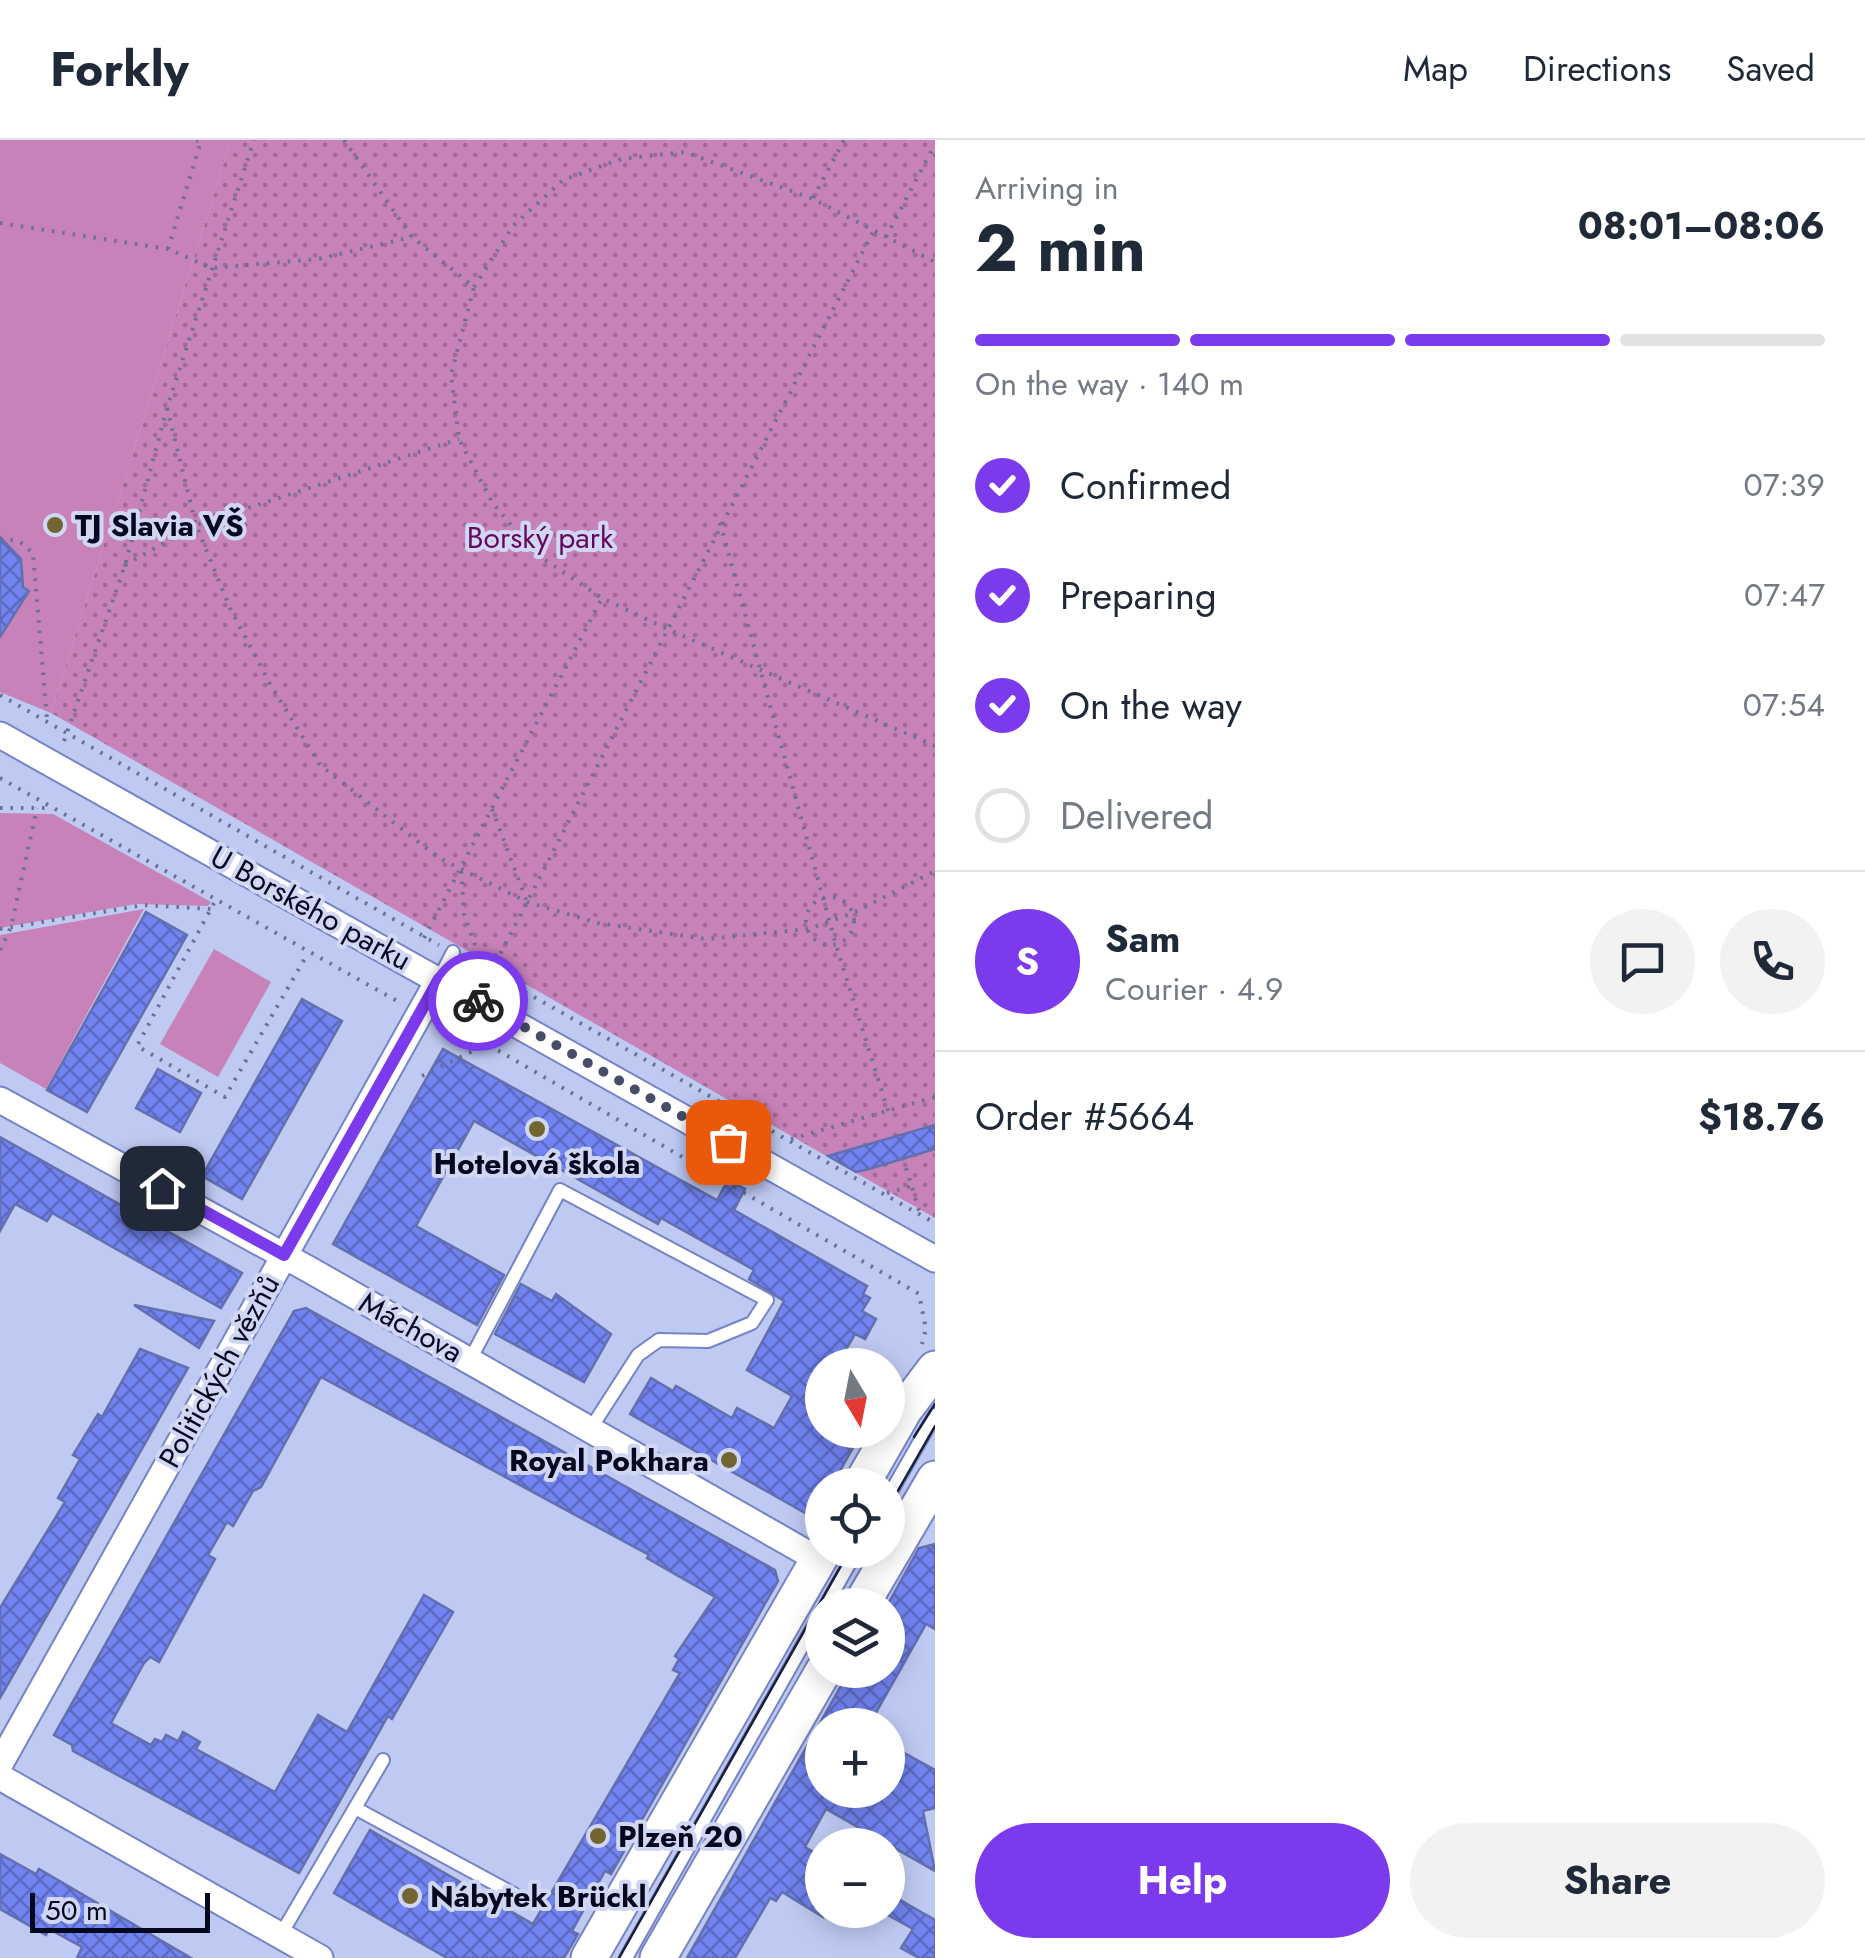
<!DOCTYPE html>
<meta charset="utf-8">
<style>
body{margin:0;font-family:Jost,sans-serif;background:#f2f2f3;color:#1f2937;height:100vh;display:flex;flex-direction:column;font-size:38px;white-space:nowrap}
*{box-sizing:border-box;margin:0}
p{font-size:32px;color:#747a83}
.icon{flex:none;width:55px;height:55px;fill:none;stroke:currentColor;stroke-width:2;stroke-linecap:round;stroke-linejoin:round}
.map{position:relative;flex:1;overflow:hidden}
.side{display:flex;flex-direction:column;background:#fff;width:930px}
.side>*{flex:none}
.needle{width:65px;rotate:170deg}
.buttons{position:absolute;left:805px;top:1208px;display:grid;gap:20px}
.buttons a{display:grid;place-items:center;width:100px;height:100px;border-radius:50%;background:#fff;box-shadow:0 5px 25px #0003;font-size:50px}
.scale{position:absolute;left:30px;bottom:25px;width:180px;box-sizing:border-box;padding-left:10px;border:5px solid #06081f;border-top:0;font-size:28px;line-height:35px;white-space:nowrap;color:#06081f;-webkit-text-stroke:8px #d0d7f3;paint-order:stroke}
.pin{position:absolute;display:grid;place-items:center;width:85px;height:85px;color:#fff;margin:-42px;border-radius:20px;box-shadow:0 5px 15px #0006}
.courier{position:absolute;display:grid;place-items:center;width:100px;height:100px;margin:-50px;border:8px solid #7c3aed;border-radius:50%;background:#fff;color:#222;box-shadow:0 2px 12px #0007}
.headline em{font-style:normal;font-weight:700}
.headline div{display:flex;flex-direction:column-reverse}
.headline{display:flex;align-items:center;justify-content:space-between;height:170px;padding:0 40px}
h1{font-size:65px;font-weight:700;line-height:75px}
.bar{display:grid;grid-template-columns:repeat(4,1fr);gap:15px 10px;align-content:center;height:120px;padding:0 40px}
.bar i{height:12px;border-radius:8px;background:#e0e1e3}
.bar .active{background:#7c3aed}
.bar p{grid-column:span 4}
.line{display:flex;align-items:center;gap:25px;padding:0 40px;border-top:2px solid #e0e1e3}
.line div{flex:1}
.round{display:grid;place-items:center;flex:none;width:105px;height:105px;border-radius:52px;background:#f2f2f3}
ol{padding:0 40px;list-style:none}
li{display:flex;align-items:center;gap:30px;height:110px}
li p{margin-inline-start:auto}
li .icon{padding:10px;border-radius:50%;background:#7c3aed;color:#fff;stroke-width:4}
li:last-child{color:#747a83}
li i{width:55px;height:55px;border:5px solid #e0e1e3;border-radius:50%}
.action{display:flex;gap:20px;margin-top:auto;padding:20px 40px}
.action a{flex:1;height:115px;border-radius:60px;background:#7c3aed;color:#fff;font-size:40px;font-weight:700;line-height:115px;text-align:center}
.action a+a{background:#f2f2f3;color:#1f2937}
header{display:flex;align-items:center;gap:60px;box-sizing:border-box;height:140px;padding:0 50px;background:#fff;border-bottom:2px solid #e0e1e3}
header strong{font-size:48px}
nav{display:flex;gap:55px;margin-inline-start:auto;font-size:35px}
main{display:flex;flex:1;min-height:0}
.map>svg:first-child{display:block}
.grass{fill:#c783b9}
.park{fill:url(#park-dots)}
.building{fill:url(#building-cross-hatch);stroke:#6370ae;stroke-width:2.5}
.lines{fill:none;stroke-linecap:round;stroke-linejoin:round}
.lane-casing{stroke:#7683c4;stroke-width:16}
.street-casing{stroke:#7683c4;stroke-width:29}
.secondary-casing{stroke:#7683c4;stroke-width:39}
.path{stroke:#6a7191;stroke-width:4;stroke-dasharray:2.5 8;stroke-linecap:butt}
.lane{stroke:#fff;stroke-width:12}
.street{stroke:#fff;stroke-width:25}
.secondary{stroke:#fff;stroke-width:35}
.tram{stroke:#1b1e38;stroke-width:2.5}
.done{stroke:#474c69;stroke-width:10;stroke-dasharray:0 18}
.route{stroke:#7c3aed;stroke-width:12}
.poi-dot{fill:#736532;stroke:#d0d7f3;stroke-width:4}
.labels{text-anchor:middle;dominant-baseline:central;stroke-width:8;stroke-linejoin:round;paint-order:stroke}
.poi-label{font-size:30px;font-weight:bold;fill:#06081f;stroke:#d0d7f3;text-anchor:start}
.park-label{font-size:30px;fill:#67065c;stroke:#d0d7f3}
.street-label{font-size:30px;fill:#06081f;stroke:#d0d7f3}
</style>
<header>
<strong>Forkly</strong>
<nav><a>Map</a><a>Directions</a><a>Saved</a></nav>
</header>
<main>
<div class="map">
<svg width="935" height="1818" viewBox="0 0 935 1818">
<defs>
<pattern id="park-dots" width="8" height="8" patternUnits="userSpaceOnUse" patternTransform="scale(2.5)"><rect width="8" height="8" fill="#c783b9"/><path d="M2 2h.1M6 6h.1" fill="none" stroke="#a06996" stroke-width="1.8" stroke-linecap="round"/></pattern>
<pattern id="building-cross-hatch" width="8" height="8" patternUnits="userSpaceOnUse" patternTransform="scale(2.5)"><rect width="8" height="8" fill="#7284f1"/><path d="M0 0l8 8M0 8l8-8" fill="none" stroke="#5c6ac3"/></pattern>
</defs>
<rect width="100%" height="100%" fill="#bfcaf3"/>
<g class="grass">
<path d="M 0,0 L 231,0 L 51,573 L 0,552 Z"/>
<path d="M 0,673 L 53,674 L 211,762 L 208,766 L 136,764 L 0,788 Z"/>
<path d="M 144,769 L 46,949 L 0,923 L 0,795 Z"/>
<path d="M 214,809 L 271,842 L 218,937 L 160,904 Z"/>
</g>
<path class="park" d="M 231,0 L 935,0 L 935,1078 L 51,573 Z"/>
<g class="building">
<path d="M 0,397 L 21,419 L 23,447 L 29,451 L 0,497 Z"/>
<path d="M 146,772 L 187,795 L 87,972 L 47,950 Z"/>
<path d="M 302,859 L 342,881 L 242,1059 L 202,1036 Z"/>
<path d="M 443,909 L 717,1060 L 728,1040 L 745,1049 L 734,1070 L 867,1146 L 863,1154 L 870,1158 L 862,1171 L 876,1179 L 865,1199 L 855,1194 L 837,1225 L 822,1225 L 822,1290 L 863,1290 L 832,1345 L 822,1345 L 819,1369 L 805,1373 L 630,1274 L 651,1238 L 673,1251 L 676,1246 L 732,1278 L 737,1268 L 774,1288 L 792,1256 L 747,1230 L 784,1161 L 749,1139 L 754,1130 L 661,1078 L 658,1084 L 474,981 L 416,1086 L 504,1135 L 477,1185 L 333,1104 Z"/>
<path d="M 158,929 L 201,953 L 180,992 L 136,968 Z"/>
<path d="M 935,985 L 935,1009 L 869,1029 L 856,1032 L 828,1016 Z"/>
<path d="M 0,997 L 242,1133 L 221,1168 L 52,1073 L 47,1081 L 15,1064 L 0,1091 Z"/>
<path d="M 521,1144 L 552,1161 L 556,1154 L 611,1194 L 584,1242 L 495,1194 Z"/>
<path d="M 134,1165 L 214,1181 L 199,1208 Z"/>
<path d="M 306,1168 L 775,1430 L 778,1441 L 611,1734 L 605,1731 L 572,1791 L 578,1794 L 564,1818 L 447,1818 L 334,1753 L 370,1690 L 533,1784 L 680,1533 L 673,1530 L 679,1519 L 675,1516 L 715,1457 L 647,1418 L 649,1415 L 321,1237 L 261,1347 L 253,1351 L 233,1386 L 227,1382 L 208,1415 L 215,1419 L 159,1522 L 150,1517 L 144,1523 L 111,1583 L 151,1605 L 155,1599 L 162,1602 L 166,1595 L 178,1601 L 183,1592 L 200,1602 L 196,1609 L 275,1652 L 318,1575 L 347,1592 L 424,1455 L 453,1472 L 392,1579 L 388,1576 L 299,1733 L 73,1611 L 72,1605 L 54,1595 L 294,1171 Z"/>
<path d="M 140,1209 L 188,1228 L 0,1558 L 0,1468 L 65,1362 L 58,1358 L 80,1319 L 73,1315 L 98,1274 L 102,1277 Z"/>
<path d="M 935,1404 L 935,1489 L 926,1484 L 869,1585 L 822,1585 L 822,1650 L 888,1650 L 888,1604 L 935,1630 L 935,1668 L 923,1671 L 935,1731 L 826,1669 L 805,1707 L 822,1717 L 823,1777 L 782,1752 L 776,1761 L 770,1758 L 735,1818 L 687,1818 L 850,1530 L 888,1530 L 888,1464 L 919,1408 Z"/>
<path d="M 0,1714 L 36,1734 L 39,1729 L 191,1818 L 77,1818 L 82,1807 L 49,1789 L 46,1795 L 0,1769 Z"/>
<path d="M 888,1753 L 935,1780 L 935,1818 L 919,1818 L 901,1808 L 913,1789 L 888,1775 Z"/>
</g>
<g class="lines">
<g class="lane-casing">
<g id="lane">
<path d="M 439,839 L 453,812"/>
<path d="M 470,1220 L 560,1050 L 767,1160 L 752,1183 L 708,1201 L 659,1200 L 638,1215 L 591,1288"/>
<path d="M 888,1357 L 935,1275"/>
<path d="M 826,1465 L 857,1410"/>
<path d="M 355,1668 L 514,1754"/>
<path d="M 280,1796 L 383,1620"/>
<path d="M 626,1818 L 822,1471"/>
</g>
</g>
<g class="street-casing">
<g id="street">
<path d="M 0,595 L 935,1119"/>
<path d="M 0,960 L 310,1130 L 819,1420"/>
<path d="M 0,1624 L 439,839"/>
<path d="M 0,1637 L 320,1818"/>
</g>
</g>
<g class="secondary-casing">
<g id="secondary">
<path d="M 861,1345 L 904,1270 L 935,1229"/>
<path d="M 861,1465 L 935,1339"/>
<path d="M 589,1818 L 824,1410"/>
<path d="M 658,1818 L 824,1530"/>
</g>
</g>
<g class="path">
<path d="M 344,0 L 412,97 L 474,147 L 451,235 L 459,299 L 492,362 L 533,412 L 602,458 L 665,488 L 935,606"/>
<path d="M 813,58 L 844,0"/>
<path d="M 0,83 L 168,109 L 212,128 L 318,119 L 412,97"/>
<path d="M 886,97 L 935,4"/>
<path d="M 168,109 L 201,1 L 189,0"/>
<path d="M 474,147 L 513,86 L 563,40 L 621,19 L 685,12 L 813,59 L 935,122"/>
<path d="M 167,268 L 196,385 L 230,468 L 270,544 L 320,625 L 439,718 L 527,762 L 598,783 L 706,799 L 808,789 L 853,773 L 935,731"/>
<path d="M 720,383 L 836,805 L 889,974"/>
<path d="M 0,399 L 19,401 L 33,413 L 47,580"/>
<path d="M 125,425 L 196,385 L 459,299"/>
<path d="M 0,555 L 439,805"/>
<path d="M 64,601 L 125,425 L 167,268 L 254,0"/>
<path d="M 0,638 L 397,861"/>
<path d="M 0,668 L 49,668"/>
<path d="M 492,669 L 527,762"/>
<circle cx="830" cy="781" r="24"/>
<path d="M 214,763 L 137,906 L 225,957 L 308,813"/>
<path d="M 0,789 L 144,765 L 211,769"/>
<path d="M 424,798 L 459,731"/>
<path d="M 0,810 L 11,787 L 37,668"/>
<path d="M 470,821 L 935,1083"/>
<path d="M 482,825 L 464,774 L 461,727 L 602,458"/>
<path d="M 491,832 L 874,90"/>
<path d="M 441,884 L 487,904 L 919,1154 L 926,1189 L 922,1204"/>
<path d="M 422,936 L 487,904"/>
<path d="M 791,999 L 935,957"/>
<path d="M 903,1018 L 920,1074"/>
<path d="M 887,1053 L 912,1046"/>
</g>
<use href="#lane" class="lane"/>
<use href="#street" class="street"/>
<use href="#secondary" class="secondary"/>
<g class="tram">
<path d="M 914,1297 L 935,1264"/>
<path d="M 888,1368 L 935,1286"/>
<path d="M 619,1818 L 850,1410"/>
</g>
</g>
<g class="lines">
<path class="done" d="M 478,861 L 728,1002"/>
<path class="route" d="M 162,1048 L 284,1115 L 439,839 L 478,861"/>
</g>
<g class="poi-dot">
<circle cx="55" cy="385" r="10"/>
<circle cx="537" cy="989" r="10"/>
<circle cx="729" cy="1320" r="10"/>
<circle cx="598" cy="1696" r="10"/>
<circle cx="410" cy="1756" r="10"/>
</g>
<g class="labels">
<g class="poi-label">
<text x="75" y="385">TJ Slavia VŠ</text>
<text x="537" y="1023" text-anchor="middle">Hotelová škola</text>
<text x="709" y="1320" text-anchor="end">Royal Pokhara</text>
<text x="618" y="1696">Plzeň 20</text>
<text x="430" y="1756">Nábytek Brückl</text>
</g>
<g class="park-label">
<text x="540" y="397">Borský park</text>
</g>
<g class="street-label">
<text transform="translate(311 768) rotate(29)">U Borského parku</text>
<text transform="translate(411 1187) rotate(29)">Máchova</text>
<text transform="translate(219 1231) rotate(-61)">Politických vězňů</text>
</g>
</g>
</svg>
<div class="buttons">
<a><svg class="needle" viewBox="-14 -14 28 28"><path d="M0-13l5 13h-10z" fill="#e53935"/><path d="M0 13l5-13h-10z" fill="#747a83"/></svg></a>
<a><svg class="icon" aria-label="locate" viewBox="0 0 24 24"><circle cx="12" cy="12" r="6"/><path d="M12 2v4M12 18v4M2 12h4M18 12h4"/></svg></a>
<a><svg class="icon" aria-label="layers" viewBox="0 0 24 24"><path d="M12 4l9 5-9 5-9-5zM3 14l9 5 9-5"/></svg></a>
<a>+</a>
<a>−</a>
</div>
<div class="scale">50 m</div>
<div class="pin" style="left:728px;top:1002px;background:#ea580c"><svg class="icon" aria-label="bag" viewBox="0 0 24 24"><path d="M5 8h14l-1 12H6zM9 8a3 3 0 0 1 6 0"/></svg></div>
<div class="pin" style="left:162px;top:1048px;background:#1f2937"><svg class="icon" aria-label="home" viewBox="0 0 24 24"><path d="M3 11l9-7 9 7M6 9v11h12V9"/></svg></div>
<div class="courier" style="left:478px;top:861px"><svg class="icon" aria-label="bike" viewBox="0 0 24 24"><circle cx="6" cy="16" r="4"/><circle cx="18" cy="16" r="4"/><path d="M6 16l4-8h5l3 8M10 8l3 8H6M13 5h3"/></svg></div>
</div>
<section class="side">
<div class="headline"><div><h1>2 min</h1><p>Arriving in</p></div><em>08:01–08:06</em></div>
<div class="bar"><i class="active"></i><i class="active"></i><i class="active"></i><i></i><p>On the way · 140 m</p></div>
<ol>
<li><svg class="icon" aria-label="check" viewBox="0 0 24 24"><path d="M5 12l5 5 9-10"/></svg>Confirmed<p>07:39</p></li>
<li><svg class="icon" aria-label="check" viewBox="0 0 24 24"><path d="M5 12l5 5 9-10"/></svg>Preparing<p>07:47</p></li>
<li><svg class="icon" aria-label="check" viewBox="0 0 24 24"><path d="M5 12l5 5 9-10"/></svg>On the way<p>07:54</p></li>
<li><i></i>Delivered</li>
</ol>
<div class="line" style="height:180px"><b class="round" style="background:#7c3aed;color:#fff">S</b><div><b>Sam</b><p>Courier · 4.9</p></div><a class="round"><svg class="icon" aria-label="chat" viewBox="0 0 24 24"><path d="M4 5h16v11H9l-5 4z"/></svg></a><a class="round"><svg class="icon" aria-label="phone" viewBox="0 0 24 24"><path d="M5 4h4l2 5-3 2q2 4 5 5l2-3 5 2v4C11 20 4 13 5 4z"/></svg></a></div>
<div class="line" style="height:130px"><div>Order #5664</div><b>$18.76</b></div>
<div class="action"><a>Help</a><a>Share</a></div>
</section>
</main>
